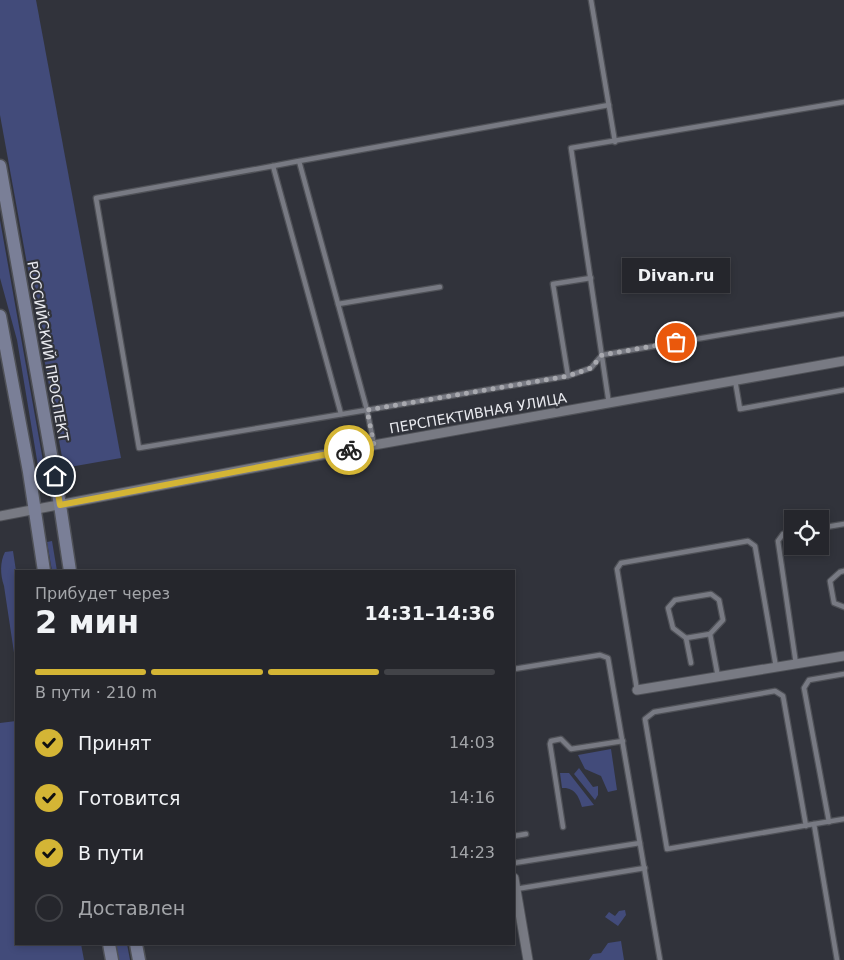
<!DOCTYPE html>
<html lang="ru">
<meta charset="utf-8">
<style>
body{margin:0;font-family:"DejaVu Sans",sans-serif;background:#313238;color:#f1f3f6;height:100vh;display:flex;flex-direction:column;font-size:19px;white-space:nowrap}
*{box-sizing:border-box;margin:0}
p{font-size:16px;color:#a3a5a9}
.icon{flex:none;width:28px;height:28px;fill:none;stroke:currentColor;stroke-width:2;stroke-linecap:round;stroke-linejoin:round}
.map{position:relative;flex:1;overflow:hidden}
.drawer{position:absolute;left:15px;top:570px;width:500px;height:375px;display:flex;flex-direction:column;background:#25262c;border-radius:0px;box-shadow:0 2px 8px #0003,0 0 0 1px #424348}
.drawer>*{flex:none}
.buttons{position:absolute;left:784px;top:510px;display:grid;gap:10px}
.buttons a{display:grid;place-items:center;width:45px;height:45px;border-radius:0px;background:#25262c;box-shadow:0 2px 8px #0003,0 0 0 1px #424348;font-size:25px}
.pin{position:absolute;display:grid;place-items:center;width:42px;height:42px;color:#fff;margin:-21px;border:2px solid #fff;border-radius:50%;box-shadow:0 1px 5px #0007}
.courier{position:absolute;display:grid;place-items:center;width:50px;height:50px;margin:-25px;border:4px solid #d4b535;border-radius:50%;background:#fff;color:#222;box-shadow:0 1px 6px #0007}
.bubble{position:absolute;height:35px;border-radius:0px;background:#25262c;box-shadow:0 2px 8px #0003,0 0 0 1px #424348;font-size:16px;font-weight:700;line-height:35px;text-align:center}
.head em{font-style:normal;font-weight:700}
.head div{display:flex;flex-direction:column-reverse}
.head{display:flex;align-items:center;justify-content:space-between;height:85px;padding:0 20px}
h1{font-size:32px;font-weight:700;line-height:38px}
.bar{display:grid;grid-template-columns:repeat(4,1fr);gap:8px 5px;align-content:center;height:60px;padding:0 20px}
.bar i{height:6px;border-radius:4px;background:#424348}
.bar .active{background:#d4b535}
.bar p{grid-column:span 4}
ol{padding:0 20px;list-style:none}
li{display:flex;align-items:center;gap:15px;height:55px}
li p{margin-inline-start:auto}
li .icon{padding:5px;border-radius:50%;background:#d4b535;color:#111;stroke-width:4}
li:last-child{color:#a3a5a9}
li i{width:28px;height:28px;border:2px solid #424348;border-radius:50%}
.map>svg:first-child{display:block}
.green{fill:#424b7a}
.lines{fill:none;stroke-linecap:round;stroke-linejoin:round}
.service-casing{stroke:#4f5157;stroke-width:7}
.minor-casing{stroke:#4f5157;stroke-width:11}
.secondary-casing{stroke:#4f5157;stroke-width:15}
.service{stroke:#787a83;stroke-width:4.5}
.minor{stroke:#787a83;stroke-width:9}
.secondary{stroke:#7a7f97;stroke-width:12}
.done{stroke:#a8a9af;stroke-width:5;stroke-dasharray:0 9}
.route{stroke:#d4b535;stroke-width:6}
.labels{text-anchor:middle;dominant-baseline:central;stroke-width:4.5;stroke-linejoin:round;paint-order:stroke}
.street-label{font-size:14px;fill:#e8e9ee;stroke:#31333b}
</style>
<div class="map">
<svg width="844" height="960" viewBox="0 0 844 960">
<rect width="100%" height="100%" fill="#31333b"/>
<g class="green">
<path d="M 0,0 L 36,0 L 121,458 L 64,468 L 0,115 Z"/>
<path d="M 0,220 L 45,472 L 39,472 L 17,340 L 0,278 Z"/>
<path d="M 52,541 L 57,571 L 52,571 L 47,542 Z"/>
<path d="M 13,551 L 16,571 L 16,666 L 4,586 C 0,574 0,562 5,552 Z"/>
<path d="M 16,721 L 16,944 L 81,944 L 84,960 L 0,960 L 0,723 Z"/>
<path d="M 611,749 L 617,790 L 608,792 L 601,776 L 585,769 L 578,755 Z"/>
<path d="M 579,768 L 593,787 L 598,786 L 598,795 L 595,800 L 574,774 Z"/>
<path d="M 560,773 L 569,773 L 594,805 L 582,807 C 579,797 575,787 562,788 Z"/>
<path d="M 625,910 L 626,915 L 618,926 L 605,917 L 609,912 L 615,916 L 619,911 Z"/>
<path d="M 621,941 L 624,960 L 589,960 L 593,954 L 601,953 L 608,943 Z"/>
<path d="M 116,944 L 127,944 L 130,960 L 119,960 Z"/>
</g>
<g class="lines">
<g class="service-casing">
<g id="service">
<path d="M 591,0 L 615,142"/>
<path d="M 299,161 L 367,410 L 139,448 L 96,198 L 273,166 L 299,161 L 609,105"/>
<path d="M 273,166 L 341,414"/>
<path d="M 338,304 L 440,287"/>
<path d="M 568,376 L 553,284 L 591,278"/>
<path d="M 735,380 L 740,409 L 844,390"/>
<path d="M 609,404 L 571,148 L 844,102"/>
<path d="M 374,445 L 367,410 L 568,376 L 591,368 L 602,355 L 844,314"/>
<path d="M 820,528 L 844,524"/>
<path d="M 792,532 L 783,534 L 778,541 L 796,664"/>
<path d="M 844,571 L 840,572 L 830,581 L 834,603 L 844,607"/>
<path d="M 686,638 L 710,634"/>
<path d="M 691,663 L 686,638 L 673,628 L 668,608 L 675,600 L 711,594 L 719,600 L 723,620 L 710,634 L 718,677"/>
<path d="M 514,669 L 600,655 L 608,658 L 660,960"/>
<path d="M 637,690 L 617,569 L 621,563 L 748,541 L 755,546 L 776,667"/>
<path d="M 829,822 L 804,688 L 809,680 L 844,674"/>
<path d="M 806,826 L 783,696 L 775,691 L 654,712 L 645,719 L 667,849 L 814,824"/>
<path d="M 563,827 L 550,744 L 551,741 L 561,739 L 571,749 L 623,741"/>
<path d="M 514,836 L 526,834"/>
<path d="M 514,863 L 640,843"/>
<path d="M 516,889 L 645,868"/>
<path d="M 837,960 L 814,824 L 844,819"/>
</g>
</g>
<g class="minor-casing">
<g id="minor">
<path d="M 0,516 L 374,445 L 844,361"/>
<path d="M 637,690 L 844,656"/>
<path d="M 514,878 L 528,960"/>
</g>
</g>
<g class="secondary-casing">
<g id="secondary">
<path d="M 0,166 L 60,505 L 70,571"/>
<path d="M 0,316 L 29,472 L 44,571"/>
<path d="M 109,944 L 112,960"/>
<path d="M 136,944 L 139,960"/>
</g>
</g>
<use href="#service" class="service"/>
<use href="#minor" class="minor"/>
<use href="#secondary" class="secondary"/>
</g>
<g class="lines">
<path class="done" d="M 349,450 L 374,445 L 367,410 L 568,376 L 591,368 L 602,355 L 676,342"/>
<path class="route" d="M 55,476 L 60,505 L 349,450"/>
</g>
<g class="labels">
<g class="street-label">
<text transform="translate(48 351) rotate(80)">РОССИЙСКИЙ ПРОСПЕКТ</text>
<text transform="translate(478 413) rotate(-10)">ПЕРСПЕКТИВНАЯ УЛИЦА</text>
</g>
</g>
</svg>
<div class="buttons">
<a><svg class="icon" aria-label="locate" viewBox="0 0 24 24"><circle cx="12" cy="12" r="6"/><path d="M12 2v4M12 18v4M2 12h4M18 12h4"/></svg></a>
</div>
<div class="pin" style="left:676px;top:342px;background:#ea580c"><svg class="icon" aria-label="bag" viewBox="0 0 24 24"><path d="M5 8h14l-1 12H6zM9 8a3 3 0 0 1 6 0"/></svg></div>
<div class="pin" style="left:55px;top:476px;background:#1f2937"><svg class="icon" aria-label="home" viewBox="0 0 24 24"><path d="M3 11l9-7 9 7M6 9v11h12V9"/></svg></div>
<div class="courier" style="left:349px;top:450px"><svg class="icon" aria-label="bike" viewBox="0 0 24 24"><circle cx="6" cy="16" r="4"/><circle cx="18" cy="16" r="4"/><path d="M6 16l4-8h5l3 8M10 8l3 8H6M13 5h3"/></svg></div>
<div class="bubble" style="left:622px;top:258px;width:108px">Divan.ru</div>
<section class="drawer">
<div class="head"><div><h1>2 мин</h1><p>Прибудет через</p></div><em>14:31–14:36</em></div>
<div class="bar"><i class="active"></i><i class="active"></i><i class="active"></i><i></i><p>В пути · 210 m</p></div>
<ol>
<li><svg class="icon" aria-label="check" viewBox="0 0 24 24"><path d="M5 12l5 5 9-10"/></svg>Принят<p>14:03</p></li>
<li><svg class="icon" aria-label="check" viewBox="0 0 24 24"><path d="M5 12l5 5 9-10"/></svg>Готовится<p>14:16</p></li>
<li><svg class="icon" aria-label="check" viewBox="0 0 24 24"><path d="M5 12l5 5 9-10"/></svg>В пути<p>14:23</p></li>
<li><i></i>Доставлен</li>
</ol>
</section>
</div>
